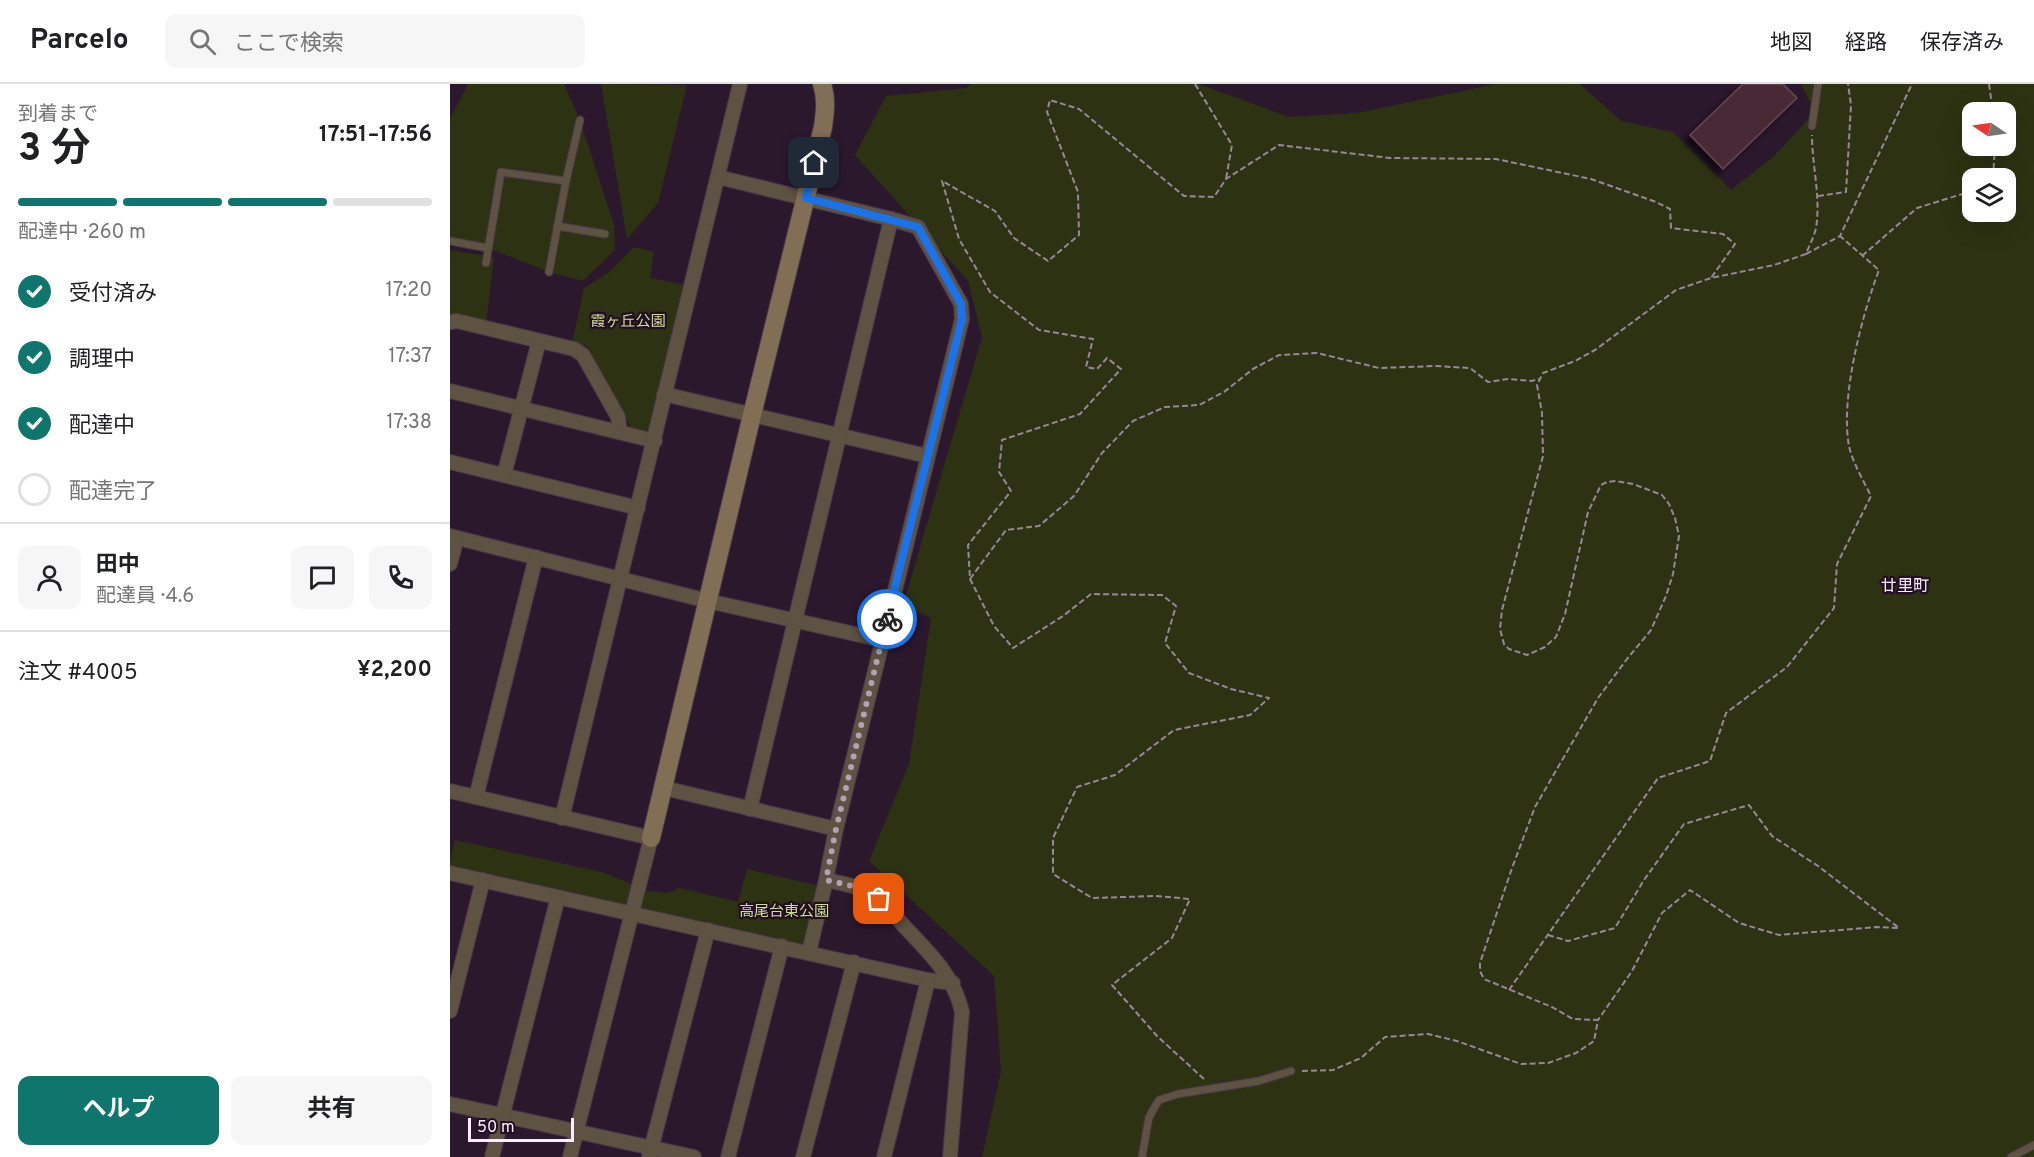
<!DOCTYPE html>
<html lang="ja">
<meta charset="utf-8">
<style>
body{margin:0;font-family:Overpass,"Noto Sans JP",sans-serif;background:#f6f6f6;color:#202124;height:100vh;display:flex;flex-direction:column;font-size:22px;white-space:nowrap}
*{box-sizing:border-box;margin:0}
p{font-size:20px;color:#757577}
.icon{flex:none;width:33px;height:33px;fill:none;stroke:currentColor;stroke-width:2;stroke-linecap:round;stroke-linejoin:round}
.map{position:relative;flex:1;overflow:hidden}
.details{display:flex;flex-direction:column;background:#fff;width:450px}
.details>*{flex:none}
.needle{width:39px;rotate:283deg}
.controls{position:absolute;left:1512px;top:18px;display:grid;gap:12px}
.controls a{display:grid;place-items:center;width:54px;height:54px;border-radius:12px;background:#fff;box-shadow:0 6px 24px #0002;font-size:30px}
.scale{position:absolute;left:18px;bottom:15px;width:106px;box-sizing:border-box;padding-left:6px;border:3px solid #fbedfc;border-top:0;font-size:16px;line-height:21px;white-space:nowrap;color:#fbedfc;-webkit-text-stroke:4px #220f23;paint-order:stroke}
.pin{position:absolute;display:grid;place-items:center;width:51px;height:51px;color:#fff;margin:-26px;border-radius:12px;box-shadow:0 3px 9px #0006}
.courier{position:absolute;display:grid;place-items:center;width:60px;height:60px;margin:-30px;border:4px solid #1a73e8;border-radius:50%;background:#fff;color:#222;box-shadow:0 2px 8px #0007}
.summary em{font-style:normal;font-weight:700}
.summary div{display:flex;flex-direction:column-reverse}
.summary{display:flex;align-items:center;justify-content:space-between;height:102px;padding:0 18px}
h1{font-size:39px;font-weight:700;line-height:45px}
.bar{display:grid;grid-template-columns:repeat(4,1fr);gap:9px 6px;align-content:center;height:72px;padding:0 18px}
.bar i{height:8px;border-radius:4px;background:#e0e0e0}
.bar .selected{background:#0f766e}
.bar p{grid-column:span 4}
.line{display:flex;align-items:center;gap:15px;padding:0 18px;border-top:2px solid #e0e0e0}
.line div{flex:1}
.round{display:grid;place-items:center;flex:none;width:63px;height:63px;border-radius:12px;background:#f6f6f6}
ol{padding:0 18px;list-style:none}
li{display:flex;align-items:center;gap:18px;height:66px}
li p{margin-inline-start:auto}
li .icon{padding:6px;border-radius:50%;background:#0f766e;color:#fff;stroke-width:4}
li:last-child{color:#757577}
li i{width:33px;height:33px;border:3px solid #e0e0e0;border-radius:50%}
.cta{display:flex;gap:12px;margin-top:auto;padding:12px 18px}
.cta a{flex:1;height:69px;border-radius:12px;background:#0f766e;color:#fff;font-size:24px;font-weight:700;line-height:69px;text-align:center}
.cta a+a{background:#f6f6f6;color:#202124}
header{display:flex;align-items:center;gap:36px;box-sizing:border-box;height:84px;padding:0 30px;background:#fff;border-bottom:2px solid #e0e0e0}
header strong{font-size:28px}
nav{display:flex;gap:33px;margin-inline-start:auto;font-size:21px}
.search{width:420px;height:54px;background:#f6f6f6;display:flex;align-items:center;gap:15px;box-sizing:border-box;padding:0 21px;border-radius:12px;color:#757577;font-size:22px}
main{display:flex;flex:1;min-height:0}
.map>svg:first-child{display:block}
.green{fill:#2d3212;fill-rule:evenodd}
.building{fill:#472936;stroke:#674755;stroke-width:1.5;filter:url(#shadow)}
.lines{fill:none;stroke-linecap:round;stroke-linejoin:round}
.lane-casing{stroke:#49364a;stroke-width:9}
.street-casing{stroke:#49364a;stroke-width:16}
.secondary-casing{stroke:#49364a;stroke-width:20}
.path{stroke:#988799;stroke-width:2;stroke-dasharray:6 3;stroke-linecap:butt}
.lane{stroke:#5e5242;stroke-width:7}
.street{stroke:#5e5242;stroke-width:14}
.secondary{stroke:#816e54;stroke-width:18}
.done{stroke:#b3a2b4;stroke-width:6;stroke-dasharray:0 10.8}
.route{stroke:#1a73e8;stroke-width:8}
.labels{text-anchor:middle;dominant-baseline:central;stroke-width:4.5;stroke-linejoin:round;paint-order:stroke}
.park-label{font-size:15px;fill:#d1df96;stroke:#220f23}
.neighbourhood-label{font-size:16px;fill:#fbedfc;stroke:#220f23}
</style>
<header>
<strong>Parcelo</strong>
<div class="search"><svg class="icon" aria-label="search" viewBox="0 0 24 24"><circle cx="10" cy="10" r="6"/><path d="M15 15l6 6"/></svg>ここで検索</div>
<nav><a>地図</a><a>経路</a><a>保存済み</a></nav>
</header>
<main>
<section class="details">
<div class="summary"><div><h1>3 分</h1><p>到着まで</p></div><em>17:51–17:56</em></div>
<div class="bar"><i class="selected"></i><i class="selected"></i><i class="selected"></i><i></i><p>配達中 · 260 m</p></div>
<ol>
<li><svg class="icon" aria-label="check" viewBox="0 0 24 24"><path d="M5 12l5 5 9-10"/></svg>受付済み<p>17:20</p></li>
<li><svg class="icon" aria-label="check" viewBox="0 0 24 24"><path d="M5 12l5 5 9-10"/></svg>調理中<p>17:37</p></li>
<li><svg class="icon" aria-label="check" viewBox="0 0 24 24"><path d="M5 12l5 5 9-10"/></svg>配達中<p>17:38</p></li>
<li><i></i>配達完了</li>
</ol>
<div class="line" style="height:108px"><a class="round"><svg class="icon" aria-label="person" viewBox="0 0 24 24"><circle cx="12" cy="8" r="4"/><path d="M4 21q1-7 8-7t8 7"/></svg></a><div><b>田中</b><p>配達員 · 4.6</p></div><a class="round"><svg class="icon" aria-label="chat" viewBox="0 0 24 24"><path d="M4 5h16v11H9l-5 4z"/></svg></a><a class="round"><svg class="icon" aria-label="phone" viewBox="0 0 24 24"><path d="M5 4h4l2 5-3 2q2 4 5 5l2-3 5 2v4C11 20 4 13 5 4z"/></svg></a></div>
<div class="line" style="height:78px"><div>注文 #4005</div><b>¥2,200</b></div>
<div class="cta"><a>ヘルプ</a><a>共有</a></div>
</section>
<div class="map">
<svg width="1584" height="1073" viewBox="0 0 1584 1073">
<defs>
<filter id="shadow"><feDropShadow dx="-5.5" dy="5.5" stdDeviation="3" flood-color="#0009"/></filter>
</defs>
<rect width="100%" height="100%" fill="#2c182d"/>
<g class="green">
<path d="M 18,0 L 114,0 L 130,36 L 164,141 L 165,166 L 133,197 L 99,188 L 38,164 L 0,157 L 0,35 Z"/>
<path d="M 151,0 L 237,1 L 208,119 L 177,155 Z"/>
<path d="M 520,0 L 749,0 L 839,33 L 907,29 L 1046,0 L 1130,0 L 1171,37 L 1223,48 L 1281,106 L 1323,73 L 1365,28 L 1351,0 L 1584,0 L 1584,1073 L 532,1073 L 551,987 L 544,892 L 419,777 L 459,680 L 481,534 L 453,521 L 532,253 L 518,197 L 405,71 L 436,12 L 517,4 ZM 1522,28 L 1556,28 L 1556,62 L 1522,62 ZM 1522,94 L 1556,94 L 1556,128 L 1522,128 Z"/>
<path d="M 184,163 L 204,168 L 200,194 L 236,201 L 202,344 L 193,348 L 182,345 L 137,262 L 122,259 L 134,204 L 158,189 Z"/>
<path d="M 0,166 L 44,173 L 36,239 L 0,232 Z"/>
<path d="M 5,756 L 152,788 L 189,803 L 188,806 L 218,809 L 230,804 L 288,818 L 297,785 L 374,803 L 359,868 L 0,789 L 0,776 Z"/>
</g>
<path class="building" d="M 1293,0 L 1333,0 L 1347,14 L 1273,85 L 1240,51 Z"/>
<g class="lines">
<g class="lane-casing">
<g id="lane">
<path d="M 1362,42 L 1368,0"/>
<path d="M 107,142 L 155,150"/>
<path d="M 0,157 L 38,164"/>
<path d="M 36,179 L 51,88 L 116,97"/>
<path d="M 99,188 L 116,97 L 130,36"/>
<path d="M 692,1073 L 699,1033 L 709,1016 L 728,1010 L 809,997 L 841,987"/>
<path d="M 1561,1073 L 1584,1061"/>
</g>
</g>
<g class="street-casing">
<g id="street">
<path d="M 268,93 L 441,135 L 468,143 L 511,220 L 512,235 L 386,745 L 376,796 L 359,868"/>
<path d="M 0,238 L 7,237 L 124,265 L 133,271 L 168,333 L 170,348"/>
<path d="M 0,307 L 205,357"/>
<path d="M 214,310 L 477,372"/>
<path d="M 0,378 L 188,424"/>
<path d="M 54,391 L 89,257"/>
<path d="M 0,452 L 258,517 L 432,556"/>
<path d="M 0,480 L 7,454"/>
<path d="M 214,704 L 386,745"/>
<path d="M 0,707 L 201,754 L 120,1073"/>
<path d="M 26,713 L 86,473"/>
<path d="M 300,725 L 441,135"/>
<path d="M 112,734 L 290,0"/>
<path d="M 0,789 L 478,896 L 503,899"/>
<path d="M 376,796 C 394,800 413,803 428,814 C 437,821 445,832 453,841 C 478,868 504,891 512,928 L 500,1073"/>
<path d="M 0,927 L 33,796"/>
<path d="M 0,1020 L 244,1073"/>
<path d="M 42,1073 L 108,813"/>
<path d="M 199,1073 L 258,846"/>
<path d="M 278,1073 L 332,862"/>
<path d="M 353,1073 L 404,878"/>
<path d="M 434,1073 L 478,896"/>
</g>
</g>
<g class="secondary-casing">
<path id="secondary" d="M 201,754 L 302,331 L 373,43 C 375,28 377,15 372,0"/>
</g>
<g class="path">
<path d="M 745,0 L 782,61 L 776,95"/>
<path d="M 1539,0 L 1543,28"/>
<path d="M 1543,94 L 1545,62"/>
<path d="M 1368,112 L 1396,108 L 1401,21 L 1398,0"/>
<path d="M 1356,170 L 1390,152 L 1462,0"/>
<path d="M 1412,172 L 1467,124 L 1522,107"/>
<path d="M 520,495 L 556,446 L 589,442 L 624,412 L 652,369 L 683,337 L 715,323 L 749,321 L 774,308 L 803,285 L 829,271 L 867,269 L 929,284 L 985,282 L 1020,284 L 1038,298 L 1058,295 L 1081,297 L 1089,295"/>
<path d="M 1098,851 L 1118,857 L 1165,844 L 1194,796 L 1234,740 L 1299,721 L 1322,752 L 1368,782 L 1449,844 L 1426,843 L 1329,851 L 1289,839 L 1240,806 L 1212,829 L 1182,887 L 1148,936"/>
<path d="M 1059,906 L 1208,694 L 1260,677 L 1276,629 L 1337,583 L 1384,524 L 1387,480 L 1421,412 C 1414,398 1402,377 1399,362 C 1390,314 1412,231 1429,186 L 1390,152"/>
<path d="M 852,987 L 883,986 L 911,974 L 935,953 L 978,950 L 1007,957 L 1071,980 L 1098,979 L 1126,969 L 1144,957 L 1148,936 L 1123,935 L 1102,923 L 1034,895 L 1030,887 L 1030,879 L 1062,784 L 1085,723 L 1148,614 L 1177,575 L 1201,546 L 1216,512 L 1223,490 L 1229,452 L 1225,434 L 1219,420 L 1212,411 L 1183,400 L 1166,397 L 1157,398 L 1151,401 L 1138,428 L 1115,530 L 1106,553 L 1095,563 L 1077,571 L 1059,565 L 1054,560 L 1050,545 L 1052,526 L 1093,372 L 1092,329 L 1087,301 L 1093,289 L 1125,277 L 1145,266 L 1226,206 L 1261,194 L 1324,181 L 1356,170 C 1359,162 1364,153 1366,144 C 1371,113 1362,82 1362,51"/>
<path d="M 754,995 L 707,952 L 662,901 L 722,854 L 740,815 L 706,812 L 642,814 L 603,790 L 603,754 L 627,703 L 665,691 L 724,646 L 800,631 L 819,614 L 781,605 L 739,589 L 715,559 L 726,522 L 712,511 L 641,510 L 613,532 L 563,564 L 544,542 L 520,495 L 518,461 L 561,407 L 549,388 L 552,356 L 630,330 L 671,285 L 657,274 L 647,285 L 636,283 L 643,255 L 589,246 L 540,208 L 509,155 L 492,97 L 545,127 L 564,154 L 598,177 L 629,151 L 628,108 L 597,28 L 600,16 L 629,25 L 734,112 L 764,113 L 776,95 L 829,61 L 940,74 L 1046,75 L 1141,95 L 1206,118 L 1220,125 L 1221,144 L 1273,150 L 1285,160 L 1261,194"/>
</g>
<use href="#lane" class="lane"/>
<use href="#street" class="street"/>
<use href="#secondary" class="secondary"/>
</g>
<g class="lines">
<path class="done" d="M 429,815 L 411,804 L 376,796 L 386,745 L 437,535"/>
<path class="route" d="M 364,79 L 356,114 L 468,143 L 511,220 L 512,235 L 437,535"/>
</g>
<g class="labels">
<g class="park-label">
<text x="178" y="238">霞ヶ丘公園</text>
<text x="334" y="828">高尾台東公園</text>
</g>
<g class="neighbourhood-label">
<text x="1455" y="503">廿里町</text>
</g>
</g>
</svg>
<div class="controls">
<a><svg class="needle" viewBox="-14 -14 28 28"><path d="M0-13l5 13h-10z" fill="#e53935"/><path d="M0 13l5-13h-10z" fill="#757577"/></svg></a>
<a><svg class="icon" aria-label="layers" viewBox="0 0 24 24"><path d="M12 4l9 5-9 5-9-5zM3 14l9 5 9-5"/></svg></a>
</div>
<div class="scale">50 m</div>
<div class="pin" style="left:429px;top:815px;background:#ea580c"><svg class="icon" aria-label="bag" viewBox="0 0 24 24"><path d="M5 8h14l-1 12H6zM9 8a3 3 0 0 1 6 0"/></svg></div>
<div class="pin" style="left:364px;top:79px;background:#1f2937"><svg class="icon" aria-label="home" viewBox="0 0 24 24"><path d="M3 11l9-7 9 7M6 9v11h12V9"/></svg></div>
<div class="courier" style="left:437px;top:535px"><svg class="icon" aria-label="bike" viewBox="0 0 24 24"><circle cx="6" cy="16" r="4"/><circle cx="18" cy="16" r="4"/><path d="M6 16l4-8h5l3 8M10 8l3 8H6M13 5h3"/></svg></div>
</div>
</main>
